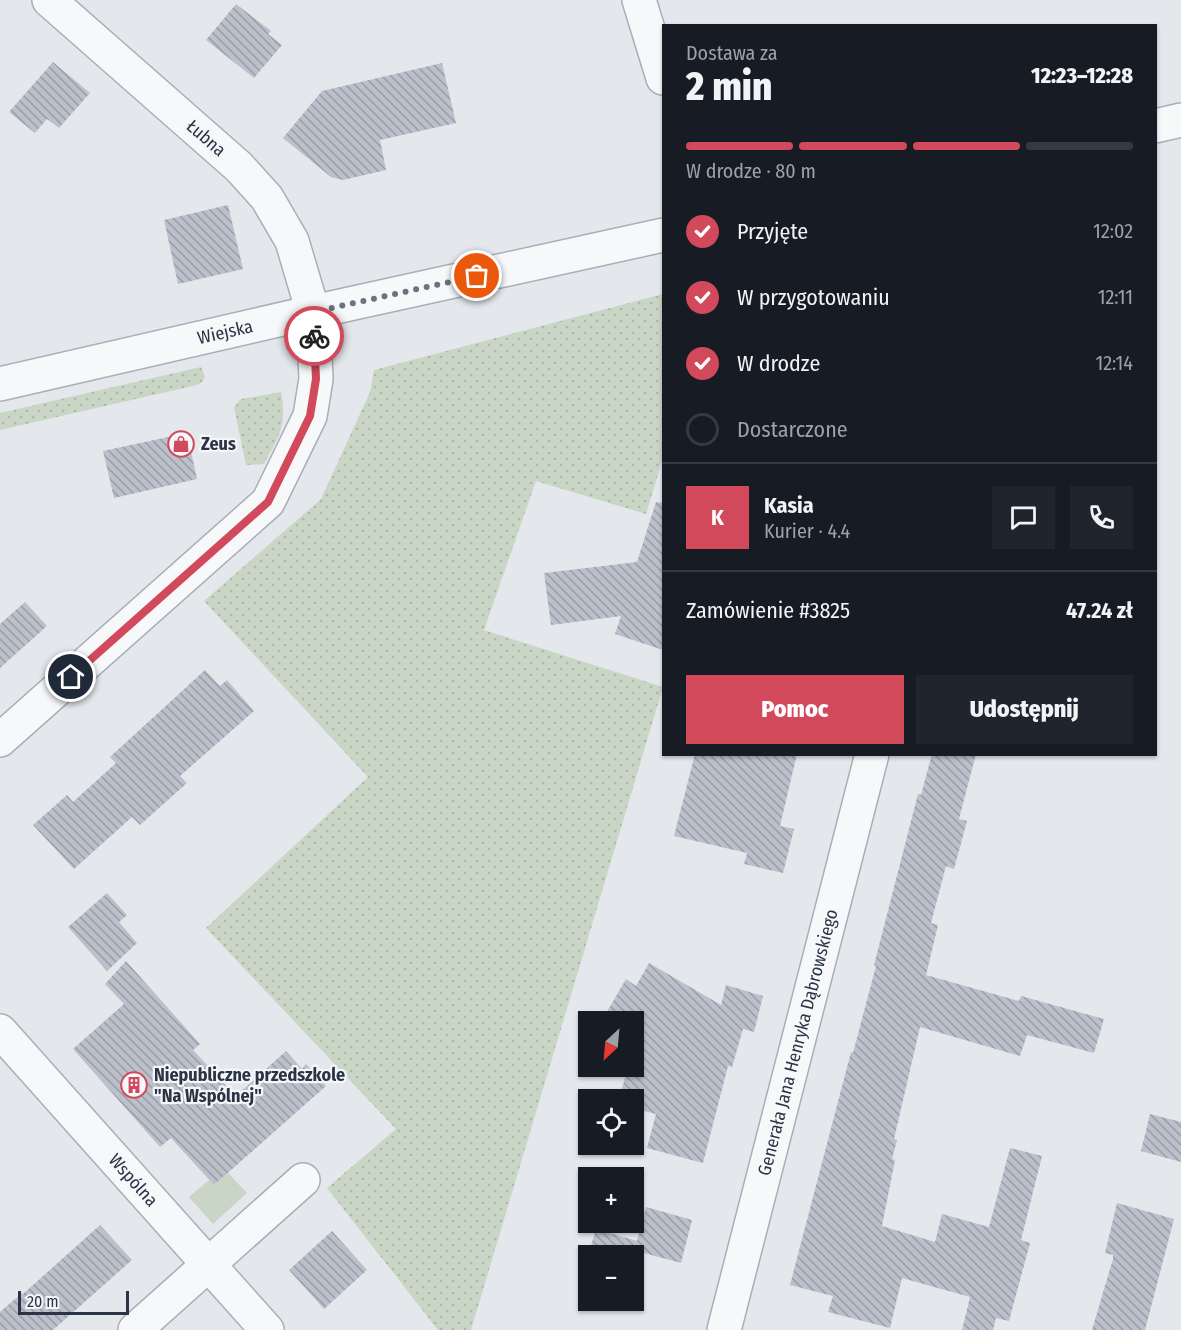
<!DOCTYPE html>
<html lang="pl">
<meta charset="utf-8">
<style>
body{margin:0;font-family:"Fira Sans Condensed",sans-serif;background:#20242c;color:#f1f3f6;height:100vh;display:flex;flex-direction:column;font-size:22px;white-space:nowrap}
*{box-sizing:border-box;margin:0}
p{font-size:20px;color:#9ea1a6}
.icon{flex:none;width:33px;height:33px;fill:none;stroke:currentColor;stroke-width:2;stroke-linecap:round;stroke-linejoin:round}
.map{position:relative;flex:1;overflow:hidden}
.side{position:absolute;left:662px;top:24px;width:495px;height:732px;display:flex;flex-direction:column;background:#171b24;border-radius:0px;box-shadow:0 2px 4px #0004}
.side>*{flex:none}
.needle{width:39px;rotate:206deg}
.fabs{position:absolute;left:578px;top:1011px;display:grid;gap:12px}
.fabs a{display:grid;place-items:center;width:66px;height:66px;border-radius:0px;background:#171b24;box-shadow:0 2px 4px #0004;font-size:30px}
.scale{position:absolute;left:18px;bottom:15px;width:111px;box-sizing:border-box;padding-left:6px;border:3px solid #2b3445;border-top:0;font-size:16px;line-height:21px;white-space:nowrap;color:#2b3445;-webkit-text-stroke:4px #f4f6f9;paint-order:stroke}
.pin{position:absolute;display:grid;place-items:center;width:51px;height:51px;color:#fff;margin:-26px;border:3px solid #fff;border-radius:50%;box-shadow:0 2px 6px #0007}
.courier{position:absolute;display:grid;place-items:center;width:60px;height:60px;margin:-30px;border:4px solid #d1495b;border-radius:50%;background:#fff;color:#222;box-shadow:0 2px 8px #0007}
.summary em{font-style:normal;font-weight:800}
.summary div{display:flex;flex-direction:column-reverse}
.summary{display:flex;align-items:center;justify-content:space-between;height:102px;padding:0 24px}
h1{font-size:39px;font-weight:800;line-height:45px}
.bar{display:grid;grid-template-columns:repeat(4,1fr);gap:9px 6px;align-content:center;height:72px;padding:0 24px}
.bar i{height:8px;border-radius:4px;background:#363941}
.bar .active{background:#d1495b}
.bar p{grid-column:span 4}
.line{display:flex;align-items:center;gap:15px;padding:0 24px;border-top:2px solid #363941}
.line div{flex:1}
.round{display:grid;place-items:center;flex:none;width:63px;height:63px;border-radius:0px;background:#20242c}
ol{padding:0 24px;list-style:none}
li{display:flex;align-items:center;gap:18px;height:66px}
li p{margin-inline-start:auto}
li .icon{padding:6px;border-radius:50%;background:#d1495b;color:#fff;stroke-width:4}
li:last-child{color:#9ea1a6}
li i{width:33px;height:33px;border:3px solid #363941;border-radius:50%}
.button{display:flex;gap:12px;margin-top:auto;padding:12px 24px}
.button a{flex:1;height:69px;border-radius:0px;background:#d1495b;color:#fff;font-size:24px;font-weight:800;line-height:69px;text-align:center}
.button a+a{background:#20242c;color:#f1f3f6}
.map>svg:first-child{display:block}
.grass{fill:url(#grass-dots)}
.garden{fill:#c9d6c5}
.building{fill:url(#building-back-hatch)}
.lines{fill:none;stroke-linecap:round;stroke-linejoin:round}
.minor-casing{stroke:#a9aeb7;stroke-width:36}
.tertiary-casing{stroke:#a9aeb7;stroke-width:36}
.minor{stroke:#f7f8fa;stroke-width:33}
.tertiary{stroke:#f7f8fa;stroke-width:33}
.done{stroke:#6c737f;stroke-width:6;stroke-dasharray:0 10.8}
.route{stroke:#d1495b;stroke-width:8}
.labels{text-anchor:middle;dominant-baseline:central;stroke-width:4.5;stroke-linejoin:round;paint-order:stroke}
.street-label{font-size:18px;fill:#2b3445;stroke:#f4f6f9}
.poi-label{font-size:18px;font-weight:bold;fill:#2b3445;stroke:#f4f6f9;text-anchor:start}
</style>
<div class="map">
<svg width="1181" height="1330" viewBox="0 0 1181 1330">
<defs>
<pattern id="grass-dots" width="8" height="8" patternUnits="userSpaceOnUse" patternTransform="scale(1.5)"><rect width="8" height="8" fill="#c9d6c5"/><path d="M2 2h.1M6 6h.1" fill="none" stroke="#adb8ab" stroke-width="1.8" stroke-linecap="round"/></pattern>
<pattern id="building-back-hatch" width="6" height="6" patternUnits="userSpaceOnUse" patternTransform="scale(1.5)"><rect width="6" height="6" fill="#bbc0ca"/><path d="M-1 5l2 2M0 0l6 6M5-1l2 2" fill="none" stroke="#989da6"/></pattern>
</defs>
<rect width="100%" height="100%" fill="#e4e7ec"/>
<g class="grass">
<path d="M 663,294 L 663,458 L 646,514 L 536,481 L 484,630 L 663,687 L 471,1330 L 438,1330 L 327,1188 L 396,1129 L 206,928 L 368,777 L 204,601 L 321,499 L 370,392 L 374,370 Z"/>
<path d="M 201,367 L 205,377 L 202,382 L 197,385 L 0,430 L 0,413 Z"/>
<path d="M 281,392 C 287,425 280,435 264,464 L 246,465 L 234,407 L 241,399 Z"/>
</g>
<path class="garden" d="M 228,1173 L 247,1193 L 213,1224 L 189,1197 L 209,1180 L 214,1185 Z"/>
<g class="building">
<path d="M 236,4 L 271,31 L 268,34 L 282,45 L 254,78 L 206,40 Z"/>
<path d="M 53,62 L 90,93 L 59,128 L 47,119 L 35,133 L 9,112 Z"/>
<path d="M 442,63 L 456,123 L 380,140 L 386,170 L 343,180 L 331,177 L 283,138 L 322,91 Z"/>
<path d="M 228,205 L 243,269 L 178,284 L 164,220 Z"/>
<path d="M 187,433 L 197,479 L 114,498 L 103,451 Z"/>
<path d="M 656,502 L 663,503 L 663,650 L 615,634 L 621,616 L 551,625 L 544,573 L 637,562 Z"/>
<path d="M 25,602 L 47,626 L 0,668 L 0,624 Z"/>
<path d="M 205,670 L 220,686 L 227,680 L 254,711 L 180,776 L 187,783 L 140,825 L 132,817 L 74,869 L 33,825 L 67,795 L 73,802 L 116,763 L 110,757 Z"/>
<path d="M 695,754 L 797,754 L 780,826 L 794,829 L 783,873 L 744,864 L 747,853 L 674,836 Z"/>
<path d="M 932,754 L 976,754 L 959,819 L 967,821 L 954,869 L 946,866 L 931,923 L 938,925 L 926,975 L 1019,1001 L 1021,996 L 1104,1019 L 1094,1053 L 1027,1035 L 1020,1056 L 920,1027 L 894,1139 L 897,1140 L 892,1159 L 895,1160 L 882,1226 L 935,1242 L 942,1214 L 989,1227 L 1010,1148 L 1042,1156 L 1021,1240 L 1030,1243 L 1009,1321 L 996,1318 L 993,1330 L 962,1330 L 970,1297 L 902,1278 L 890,1328 L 828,1312 L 833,1296 L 790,1285 L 851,1052 L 853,1053 L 876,966 L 874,965 L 918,794 L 921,795 Z"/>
<path d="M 107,893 L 127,915 L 119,922 L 137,943 L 107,971 L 68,927 Z"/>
<path d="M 126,961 L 200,1044 L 193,1050 L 236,1096 L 286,1051 L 302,1069 L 306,1064 L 326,1086 L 214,1185 L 171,1138 L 160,1147 L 73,1049 L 124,1004 L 105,984 Z"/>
<path d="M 649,963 L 721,1005 L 726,985 L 763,996 L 754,1032 L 743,1029 L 732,1067 L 728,1066 L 703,1163 L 647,1148 L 656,1114 L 633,1108 L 633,1100 L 619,1100 L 628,1066 L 633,1066 L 633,1047 L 640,1022 L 601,1022 L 626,979 L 636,986 Z"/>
<path d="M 1150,1114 L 1181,1122 L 1181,1162 L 1141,1151 Z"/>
<path d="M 1117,1203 L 1174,1219 L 1145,1330 L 1092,1330 L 1113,1259 L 1113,1255 L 1105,1253 Z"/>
<path d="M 646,1207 L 692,1220 L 681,1263 L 644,1253 L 634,1288 L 633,1256 L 588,1256 L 596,1229 L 637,1241 Z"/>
<path d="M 100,1225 L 132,1260 L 53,1330 L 0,1330 L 0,1312 L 22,1293 L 23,1294 Z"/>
<path d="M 332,1231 L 367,1270 L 324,1309 L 289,1270 Z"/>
</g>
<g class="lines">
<g class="minor-casing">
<g id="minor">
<path d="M 639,0 L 663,78"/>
<path d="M 0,740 L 268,502 L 310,416 L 316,379 L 313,312 L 292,241 L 267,198 L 239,167 L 49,0"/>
<path id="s1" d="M 0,1031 L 267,1330"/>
<path d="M 135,1330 L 303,1180"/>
<path id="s2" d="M 724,1330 L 872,754"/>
</g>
</g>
<g class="tertiary-casing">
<g id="tertiary">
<path d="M 1155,126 L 1181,120"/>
<path id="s3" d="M 0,384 L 313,312 L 663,235"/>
</g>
</g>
<use href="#minor" class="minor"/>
<use href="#tertiary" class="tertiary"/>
</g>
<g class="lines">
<path class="done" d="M 314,336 L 313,312 L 477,276"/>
<path class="route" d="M 71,677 L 268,502 L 310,416 L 316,379 L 314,336"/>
</g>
<defs>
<g id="shop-ring" transform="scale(1.35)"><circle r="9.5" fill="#f4f6f9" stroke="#d1495b" stroke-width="1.5"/><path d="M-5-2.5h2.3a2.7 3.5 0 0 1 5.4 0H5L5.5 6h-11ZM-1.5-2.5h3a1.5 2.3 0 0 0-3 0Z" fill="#d1495b"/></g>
<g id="building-ring" transform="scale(1.35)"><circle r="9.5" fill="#f4f6f9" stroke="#d1495b" stroke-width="1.5"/><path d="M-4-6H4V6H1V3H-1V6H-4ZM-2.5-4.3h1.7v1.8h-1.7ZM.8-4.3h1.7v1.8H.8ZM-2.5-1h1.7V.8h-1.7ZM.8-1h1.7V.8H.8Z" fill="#d1495b"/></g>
</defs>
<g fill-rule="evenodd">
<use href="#shop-ring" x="181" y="444"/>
<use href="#building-ring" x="134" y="1085"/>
</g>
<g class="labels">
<g class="street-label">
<text transform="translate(206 138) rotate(41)">Łubna</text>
<text stroke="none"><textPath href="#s3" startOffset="231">Wiejska</textPath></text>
<text stroke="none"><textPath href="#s2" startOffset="297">Generała Jana Henryka Dąbrowskiego</textPath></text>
<text stroke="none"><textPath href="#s1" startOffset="200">Wspólna</textPath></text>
</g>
<g class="poi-label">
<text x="201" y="444">Zeus</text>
<text x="154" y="1075">Niepubliczne przedszkole<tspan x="154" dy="21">"Na Wspólnej"</tspan></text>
</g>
</g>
</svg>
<div class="fabs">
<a><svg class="needle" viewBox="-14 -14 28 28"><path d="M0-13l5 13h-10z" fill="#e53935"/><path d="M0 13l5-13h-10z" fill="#9ea1a6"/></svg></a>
<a><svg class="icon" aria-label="locate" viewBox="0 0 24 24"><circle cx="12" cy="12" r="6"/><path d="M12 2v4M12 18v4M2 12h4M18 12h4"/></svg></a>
<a>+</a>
<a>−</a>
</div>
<div class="scale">20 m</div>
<div class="pin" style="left:477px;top:276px;background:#ea580c"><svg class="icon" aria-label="bag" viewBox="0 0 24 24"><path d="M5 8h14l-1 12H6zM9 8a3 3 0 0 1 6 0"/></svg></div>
<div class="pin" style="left:71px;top:677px;background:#1f2937"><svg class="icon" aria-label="home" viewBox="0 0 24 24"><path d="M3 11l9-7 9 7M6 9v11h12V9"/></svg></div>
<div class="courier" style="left:314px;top:336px"><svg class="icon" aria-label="bike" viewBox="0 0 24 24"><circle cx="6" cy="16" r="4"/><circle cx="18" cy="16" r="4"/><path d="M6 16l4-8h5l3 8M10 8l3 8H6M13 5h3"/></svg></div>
<section class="side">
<div class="summary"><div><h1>2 min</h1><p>Dostawa za</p></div><em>12:23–12:28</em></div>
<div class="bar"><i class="active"></i><i class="active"></i><i class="active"></i><i></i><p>W drodze · 80 m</p></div>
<ol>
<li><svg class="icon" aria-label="check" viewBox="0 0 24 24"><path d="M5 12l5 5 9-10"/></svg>Przyjęte<p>12:02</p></li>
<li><svg class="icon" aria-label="check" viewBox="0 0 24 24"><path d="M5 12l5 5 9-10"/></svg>W przygotowaniu<p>12:11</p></li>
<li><svg class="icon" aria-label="check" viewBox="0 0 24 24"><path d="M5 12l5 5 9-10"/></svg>W drodze<p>12:14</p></li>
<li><i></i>Dostarczone</li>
</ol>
<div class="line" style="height:108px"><b class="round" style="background:#d1495b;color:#fff">K</b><div><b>Kasia</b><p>Kurier · 4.4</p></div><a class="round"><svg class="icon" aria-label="chat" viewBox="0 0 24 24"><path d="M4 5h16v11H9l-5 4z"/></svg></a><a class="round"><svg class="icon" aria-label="phone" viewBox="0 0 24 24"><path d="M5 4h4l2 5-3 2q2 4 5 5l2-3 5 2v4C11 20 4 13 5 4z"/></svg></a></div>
<div class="line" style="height:78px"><div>Zamówienie #3825</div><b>47.24 zł</b></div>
<div class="button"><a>Pomoc</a><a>Udostępnij</a></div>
</section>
</div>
